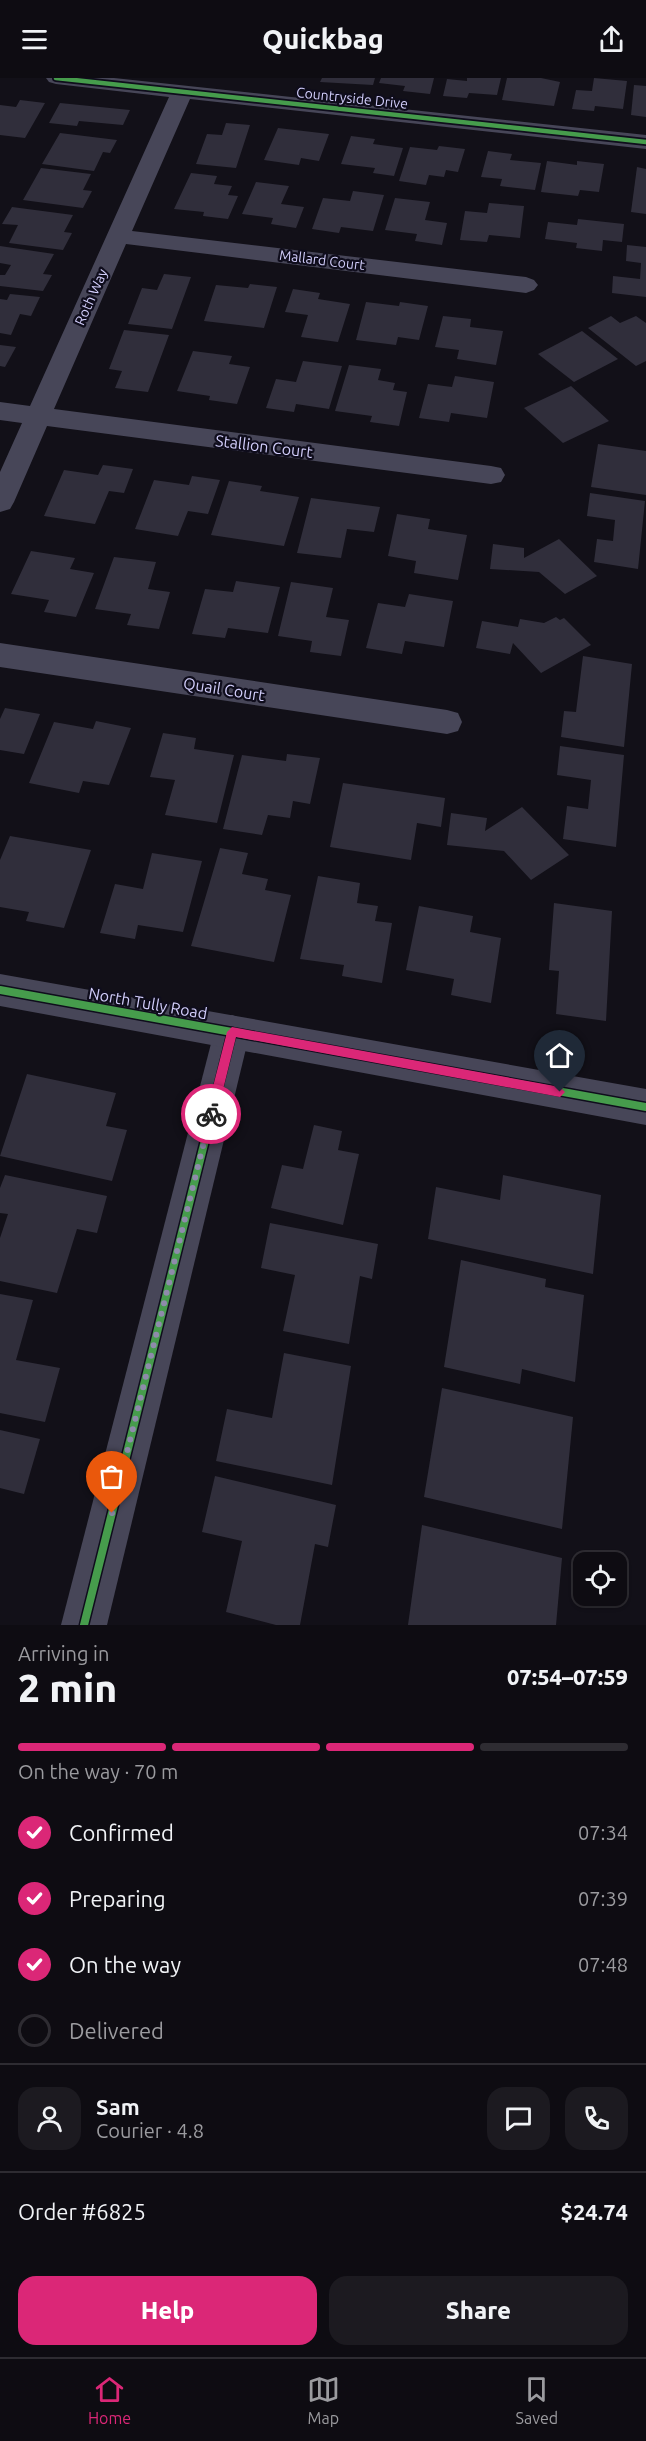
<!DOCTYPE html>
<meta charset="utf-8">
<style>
body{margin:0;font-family:Ubuntu,sans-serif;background:#1c1a20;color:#f1f3f6;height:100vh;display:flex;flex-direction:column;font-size:22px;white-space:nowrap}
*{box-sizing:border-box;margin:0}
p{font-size:20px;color:#9b9b9f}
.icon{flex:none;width:33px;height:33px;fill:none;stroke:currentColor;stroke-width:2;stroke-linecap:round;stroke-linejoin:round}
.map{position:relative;height:1547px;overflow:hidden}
.side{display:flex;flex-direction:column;background:#0e0c12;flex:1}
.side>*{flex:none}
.buttons{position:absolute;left:573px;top:1474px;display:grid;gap:12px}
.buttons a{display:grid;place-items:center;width:54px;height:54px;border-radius:12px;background:#0e0c12;box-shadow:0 2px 4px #0004,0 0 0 2px #2e2c32;font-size:30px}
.pin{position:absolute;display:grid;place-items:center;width:51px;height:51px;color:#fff;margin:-62px -26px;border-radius:50% 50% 50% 0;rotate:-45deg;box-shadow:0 0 6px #0007}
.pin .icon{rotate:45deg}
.courier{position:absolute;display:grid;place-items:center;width:60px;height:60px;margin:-30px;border:4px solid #db2777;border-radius:50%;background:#fff;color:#222;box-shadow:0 2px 8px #0007}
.summary em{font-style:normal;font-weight:800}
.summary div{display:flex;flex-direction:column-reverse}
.summary{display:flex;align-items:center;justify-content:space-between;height:102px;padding:0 18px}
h1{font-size:39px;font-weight:800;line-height:45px}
.bar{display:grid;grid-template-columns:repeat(4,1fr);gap:9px 6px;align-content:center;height:72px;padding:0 18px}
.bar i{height:8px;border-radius:4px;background:#2e2c32}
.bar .current{background:#db2777}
.bar p{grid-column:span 4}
.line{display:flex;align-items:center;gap:15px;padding:0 18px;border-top:2px solid #2e2c32}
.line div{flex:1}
.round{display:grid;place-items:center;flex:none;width:63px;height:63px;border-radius:18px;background:#1c1a20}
ol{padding:0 18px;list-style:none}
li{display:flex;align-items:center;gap:18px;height:66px}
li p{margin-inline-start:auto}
li .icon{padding:6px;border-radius:50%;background:#db2777;color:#fff;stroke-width:4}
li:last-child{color:#9b9b9f}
li i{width:33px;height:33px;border:3px solid #2e2c32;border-radius:50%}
.action{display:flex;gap:12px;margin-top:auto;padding:12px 18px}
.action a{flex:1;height:69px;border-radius:18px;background:#db2777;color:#fff;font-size:24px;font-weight:800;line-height:69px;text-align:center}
.action a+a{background:#1c1a20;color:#f1f3f6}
header{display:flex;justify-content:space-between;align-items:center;height:78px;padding:0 18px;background:#0e0c12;font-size:27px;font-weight:800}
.dock{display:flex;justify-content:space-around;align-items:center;height:84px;border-top:2px solid #2e2c32;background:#0e0c12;font-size:16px;color:#9b9b9f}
.dock a{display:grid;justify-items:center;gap:3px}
.dock .current{color:#db2777}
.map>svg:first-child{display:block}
.building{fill:#302e3b}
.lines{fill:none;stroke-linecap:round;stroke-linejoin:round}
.minor{fill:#474658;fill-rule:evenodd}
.tertiary{fill:#474658;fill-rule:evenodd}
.cycleway-far1-casing{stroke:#0f0d1c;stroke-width:8}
.cycleway-casing{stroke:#0f0d1c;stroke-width:11}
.cycleway-far1{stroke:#469c4c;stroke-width:4.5}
.cycleway{stroke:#469c4c;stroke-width:8}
.route{fill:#db2777}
.done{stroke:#8e8bab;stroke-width:6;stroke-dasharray:0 10.8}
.labels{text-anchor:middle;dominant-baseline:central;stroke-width:4.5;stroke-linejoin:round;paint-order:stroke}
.far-street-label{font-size:14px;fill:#d1cdfa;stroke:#0f0d1c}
.street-label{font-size:16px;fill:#d1cdfa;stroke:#0f0d1c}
</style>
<header><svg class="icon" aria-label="menu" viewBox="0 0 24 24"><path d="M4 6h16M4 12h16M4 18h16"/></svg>Quickbag<svg class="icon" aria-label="share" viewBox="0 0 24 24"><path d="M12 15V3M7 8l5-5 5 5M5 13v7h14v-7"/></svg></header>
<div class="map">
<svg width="646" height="1547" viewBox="0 0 646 1547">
<rect width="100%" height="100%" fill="#121018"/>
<g class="building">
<path d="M 322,0 L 375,0 L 373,7 L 320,4 Z"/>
<path d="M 381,0 L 434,0 L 430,16 L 403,13 L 405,8 L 379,5 Z"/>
<path d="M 467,0 L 501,0 L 497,17 L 469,15 L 467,20 L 443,18 L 447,1 L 467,3 Z"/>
<path d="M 507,0 L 541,0 L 560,4 L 554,28 L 502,22 Z"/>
<path d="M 594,0 L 627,3 L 623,31 L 595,28 L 594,33 L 572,31 L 576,12 L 592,13 Z"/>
<path d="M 634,7 L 646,8 L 646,39 L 631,37 Z"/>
<path d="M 20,22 L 45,25 L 25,60 L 0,57 L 0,27 L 16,29 Z"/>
<path d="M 60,25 L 130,32 L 123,47 L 79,43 L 77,48 L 49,45 Z"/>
<path d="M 226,45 L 250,47 L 236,90 L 196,86 L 207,56 L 222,57 Z"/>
<path d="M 278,50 L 329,56 L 319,83 L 301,80 L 299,87 L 264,82 Z"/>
<path d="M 60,55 L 117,62 L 110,75 L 103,74 L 94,93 L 42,86 Z"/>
<path d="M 351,58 L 375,61 L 373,66 L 403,70 L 394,98 L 373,95 L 375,90 L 341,86 Z"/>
<path d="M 439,68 L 465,71 L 458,94 L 446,92 L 444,99 L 429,97 L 426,107 L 399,103 L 410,69 L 437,72 Z"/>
<path d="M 488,73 L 512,76 L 510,82 L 541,85 L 535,112 L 500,108 L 502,101 L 481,99 Z"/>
<path d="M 547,83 L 577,87 L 577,83 L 604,86 L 599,114 L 580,112 L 578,118 L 541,114 Z"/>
<path d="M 637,89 L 646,91 L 646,136 L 631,134 Z"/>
<path d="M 41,90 L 91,96 L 83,112 L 92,113 L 83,130 L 23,122 Z"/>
<path d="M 191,95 L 217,98 L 214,106 L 232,108 L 228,117 L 238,118 L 228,141 L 203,138 L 204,134 L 174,131 Z"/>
<path d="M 256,104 L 289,108 L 281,126 L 304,129 L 296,150 L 271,146 L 273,140 L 242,136 Z"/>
<path d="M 353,113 L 384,117 L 373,153 L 341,149 L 339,155 L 312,151 L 323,120 L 350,123 Z"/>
<path d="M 395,120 L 430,124 L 425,142 L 447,145 L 442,167 L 415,163 L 417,156 L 385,152 Z"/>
<path d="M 489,125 L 524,128 L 520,160 L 489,157 L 487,164 L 460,162 L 465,133 L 487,135 Z"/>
<path d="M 12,129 L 73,137 L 64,154 L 72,155 L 63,172 L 9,165 L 18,147 L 2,146 Z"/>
<path d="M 578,141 L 624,146 L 622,164 L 603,162 L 602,173 L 576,170 L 577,165 L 545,161 L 548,144 L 577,147 Z"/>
<path d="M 627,167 L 646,169 L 646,219 L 612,215 L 613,198 L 640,201 L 641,185 L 626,183 Z"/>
<path d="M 0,168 L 54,176 L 43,196 L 52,197 L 43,213 L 0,208 L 0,197 L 5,197 L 11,187 L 0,185 Z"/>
<path d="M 164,196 L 191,199 L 172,251 L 128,246 L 142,210 L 157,212 Z"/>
<path d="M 250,206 L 277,209 L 264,250 L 204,243 L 216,207 L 248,210 Z"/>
<path d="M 293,211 L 320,215 L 318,221 L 350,226 L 338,264 L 301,259 L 308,237 L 285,234 Z"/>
<path d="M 10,216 L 40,219 L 31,238 L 20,236 L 11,257 L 0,255 L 0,221 L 7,222 Z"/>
<path d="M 366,224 L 399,228 L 400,224 L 428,228 L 419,262 L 398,259 L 396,267 L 356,262 Z"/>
<path d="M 443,238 L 471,241 L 470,249 L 503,253 L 496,287 L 457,281 L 459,272 L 435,269 Z"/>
<path d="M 611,238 L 620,245 L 636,238 L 646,245 L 646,283 L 636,288 L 588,250 Z"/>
<path d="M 124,252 L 169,257 L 148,314 L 115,310 L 122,293 L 109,291 Z"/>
<path d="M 582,253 L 618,281 L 574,304 L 538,276 Z"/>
<path d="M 0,267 L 16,269 L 5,289 L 0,288 Z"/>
<path d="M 193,273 L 232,278 L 229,286 L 250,289 L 237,326 L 209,322 L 210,318 L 177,313 Z"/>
<path d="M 303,283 L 342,288 L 329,331 L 296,326 L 294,334 L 266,330 L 276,301 L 296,304 Z"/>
<path d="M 349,287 L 381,291 L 378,302 L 395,305 L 393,312 L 407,314 L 399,348 L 370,344 L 372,338 L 335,333 Z"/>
<path d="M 455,298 L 494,304 L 487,340 L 451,335 L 449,344 L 419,340 L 428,306 L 452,309 Z"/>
<path d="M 571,308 L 609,343 L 563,365 L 524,330 Z"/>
<path d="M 598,366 L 646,373 L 646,417 L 591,409 Z"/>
<path d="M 103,387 L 133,391 L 124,415 L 109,413 L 95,446 L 44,438 L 64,392 L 98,397 Z"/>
<path d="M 192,398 L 220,402 L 208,436 L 188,433 L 178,458 L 135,451 L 154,402 L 189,407 Z"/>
<path d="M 229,403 L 262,408 L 260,413 L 299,419 L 284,468 L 211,457 Z"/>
<path d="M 590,415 L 645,423 L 638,491 L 594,484 L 597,461 L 613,463 L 615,442 L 587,438 Z"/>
<path d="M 311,420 L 380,429 L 374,454 L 347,451 L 341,480 L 297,475 Z"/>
<path d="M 397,436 L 430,441 L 428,451 L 467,457 L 458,502 L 414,495 L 416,483 L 388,478 Z"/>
<path d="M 559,461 L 597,498 L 565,516 L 539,494 L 490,491 L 493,466 L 524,470 L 524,480 Z"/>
<path d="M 31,473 L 75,480 L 70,491 L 94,495 L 76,539 L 44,534 L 49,522 L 11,516 Z"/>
<path d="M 114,479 L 156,484 L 148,511 L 170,514 L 159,551 L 127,547 L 131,536 L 95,531 Z"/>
<path d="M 236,503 L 280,509 L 268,555 L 228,550 L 225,560 L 192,556 L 205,511 L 233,514 Z"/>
<path d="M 291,504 L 333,510 L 326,539 L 349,542 L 341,578 L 310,574 L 312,563 L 278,558 Z"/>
<path d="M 409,516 L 453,523 L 444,569 L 405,563 L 402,576 L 366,570 L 378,525 L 405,529 Z"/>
<path d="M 556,539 L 560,542 L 564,540 L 591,567 L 541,595 L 513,565 L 510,576 L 476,570 L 482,543 L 518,549 L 520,541 L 544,545 Z"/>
<path d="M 583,578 L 632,586 L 624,669 L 561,659 L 564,633 L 576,634 Z"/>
<path d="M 5,630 L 40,636 L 24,676 L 0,672 L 0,641 Z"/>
<path d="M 96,643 L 131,650 L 109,707 L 83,703 L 79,715 L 29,705 L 54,644 L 93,651 Z"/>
<path d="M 163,655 L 196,660 L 194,671 L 234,677 L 217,745 L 165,737 L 175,702 L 150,699 Z"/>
<path d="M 560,668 L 624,677 L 616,769 L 563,761 L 567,728 L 588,731 L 591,702 L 557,697 Z"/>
<path d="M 287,676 L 320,680 L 310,726 L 293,723 L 290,740 L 268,737 L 262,757 L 223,751 L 242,677 L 286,683 Z"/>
<path d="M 343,705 L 445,720 L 441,749 L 417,745 L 411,782 L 330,769 Z"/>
<path d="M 522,729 L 569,777 L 531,802 L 504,773 L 447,767 L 451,735 L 487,740 L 485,753 Z"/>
<path d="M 10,758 L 91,772 L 64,850 L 26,843 L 29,834 L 0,829 L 0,782 Z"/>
<path d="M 220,770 L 248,775 L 242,796 L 268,801 L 265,812 L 291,817 L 274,884 L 191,868 Z"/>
<path d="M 152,775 L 202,783 L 183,854 L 138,847 L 135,861 L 100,855 L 115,806 L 143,811 Z"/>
<path d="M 318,798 L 360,805 L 357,825 L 378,828 L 375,843 L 392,845 L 382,905 L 342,898 L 344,887 L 300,881 Z"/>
<path d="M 554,825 L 612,833 L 606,943 L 556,936 L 559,893 L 549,892 Z"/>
<path d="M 419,828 L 473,838 L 470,854 L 501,860 L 491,925 L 451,917 L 454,901 L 406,892 Z"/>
<path d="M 27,996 L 116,1015 L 106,1048 L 127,1052 L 112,1103 L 0,1078 Z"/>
<path d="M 314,1047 L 342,1053 L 338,1072 L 359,1076 L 343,1147 L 271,1130 L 282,1087 L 303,1091 Z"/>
<path d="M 5,1097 L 107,1118 L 97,1155 L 77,1151 L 57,1215 L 0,1203 L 0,1160 L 8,1136 L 0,1135 L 0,1110 Z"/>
<path d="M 503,1097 L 601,1117 L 593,1196 L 428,1161 L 436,1109 L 500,1122 Z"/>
<path d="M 270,1145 L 378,1166 L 372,1201 L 360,1198 L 349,1266 L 283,1253 L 295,1197 L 261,1190 Z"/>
<path d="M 461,1182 L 546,1201 L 545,1209 L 584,1217 L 575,1304 L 522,1291 L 520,1306 L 444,1289 Z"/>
<path d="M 0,1216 L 33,1222 L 16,1282 L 60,1290 L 45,1344 L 0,1335 Z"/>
<path d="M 284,1275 L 351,1288 L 332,1407 L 216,1383 L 227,1331 L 272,1340 Z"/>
<path d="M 442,1310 L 573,1339 L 562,1451 L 424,1419 Z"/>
<path d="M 0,1352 L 40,1361 L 24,1416 L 0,1410 Z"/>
<path d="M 215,1398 L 336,1427 L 328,1469 L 315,1466 L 300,1547 L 276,1547 L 226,1534 L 242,1463 L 202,1454 Z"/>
<path d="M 422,1447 L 562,1480 L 556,1547 L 408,1547 Z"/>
</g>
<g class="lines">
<g class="minor">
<path d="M 46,0 L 114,0 L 646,57 L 646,71 L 190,21 L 132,153 L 526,199 L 534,202 L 538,207 L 534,212 L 526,215 L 126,166 L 54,331 L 491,388 L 501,390 L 505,397 L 501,404 L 491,406 L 47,348 L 14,424 L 10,431 L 0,434 L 0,394 L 22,345 L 0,342 L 0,324 L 30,328 L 169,19 L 56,6 L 49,4 Z"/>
<path d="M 0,565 L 447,632 L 458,635 L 462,644 L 458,653 L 447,656 L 0,589 Z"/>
<path d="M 232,937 L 245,942 L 250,954 L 107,1547 L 61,1547 L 214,954 L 219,942 Z"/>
</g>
<path class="tertiary" d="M 0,896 L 646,1011 L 646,1047 L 0,928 Z"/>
<g class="cycleway-far1-casing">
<path id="cycleway-far1" d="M 56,0 L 646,64"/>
</g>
<g class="cycleway-casing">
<g id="cycleway">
<path d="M 0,912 L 646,1029"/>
<path d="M 84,1547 L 232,954"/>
</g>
</g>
<use href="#cycleway-far1" class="cycleway-far1"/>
<use href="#cycleway" class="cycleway"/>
</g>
<path class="route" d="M 232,949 L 560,1009 L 565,1014 L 560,1019 L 236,959 L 217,1036 L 211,1041 L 206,1036 L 227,954 Z"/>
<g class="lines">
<path class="done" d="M 112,1435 L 211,1036"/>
</g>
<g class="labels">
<g class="far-street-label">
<text transform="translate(352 20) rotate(6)">Countryside Drive</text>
<text transform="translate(322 182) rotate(7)">Mallard Court</text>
<text transform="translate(91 219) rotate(-66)">Roth Way</text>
</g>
<g class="street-label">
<text transform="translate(264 368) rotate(7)">Stallion Court</text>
<text transform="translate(224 611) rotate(9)">Quail Court</text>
<text transform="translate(148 925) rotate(10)">North Tully Road</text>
</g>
</g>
</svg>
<div class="buttons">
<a><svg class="icon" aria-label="locate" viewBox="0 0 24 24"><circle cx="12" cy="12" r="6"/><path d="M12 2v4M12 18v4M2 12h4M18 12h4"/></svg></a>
</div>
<div class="pin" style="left:112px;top:1435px;background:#ea580c"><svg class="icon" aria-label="bag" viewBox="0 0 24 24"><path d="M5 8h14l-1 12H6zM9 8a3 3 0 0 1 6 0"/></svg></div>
<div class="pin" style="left:560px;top:1014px;background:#1f2937"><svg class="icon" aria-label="home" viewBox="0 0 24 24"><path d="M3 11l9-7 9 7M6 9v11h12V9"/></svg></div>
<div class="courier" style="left:211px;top:1036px"><svg class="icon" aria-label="bike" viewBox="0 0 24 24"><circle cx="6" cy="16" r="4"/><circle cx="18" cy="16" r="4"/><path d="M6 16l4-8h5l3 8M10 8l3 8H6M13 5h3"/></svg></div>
</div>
<section class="side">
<div class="summary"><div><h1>2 min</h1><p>Arriving in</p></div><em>07:54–07:59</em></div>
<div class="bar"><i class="current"></i><i class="current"></i><i class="current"></i><i></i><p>On the way · 70 m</p></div>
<ol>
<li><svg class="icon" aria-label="check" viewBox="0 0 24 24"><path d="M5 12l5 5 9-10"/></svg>Confirmed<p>07:34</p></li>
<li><svg class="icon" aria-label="check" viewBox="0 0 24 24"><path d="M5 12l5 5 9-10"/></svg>Preparing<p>07:39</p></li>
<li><svg class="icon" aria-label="check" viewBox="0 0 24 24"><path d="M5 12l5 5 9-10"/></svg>On the way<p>07:48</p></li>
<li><i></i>Delivered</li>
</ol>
<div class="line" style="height:108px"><a class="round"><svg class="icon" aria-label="person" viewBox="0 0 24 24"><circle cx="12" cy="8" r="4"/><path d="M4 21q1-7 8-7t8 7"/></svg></a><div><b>Sam</b><p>Courier · 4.8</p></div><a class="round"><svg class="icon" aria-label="chat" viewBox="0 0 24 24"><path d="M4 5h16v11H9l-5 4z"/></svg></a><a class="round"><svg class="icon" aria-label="phone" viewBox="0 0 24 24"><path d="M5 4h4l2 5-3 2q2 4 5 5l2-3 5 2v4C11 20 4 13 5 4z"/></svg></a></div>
<div class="line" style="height:78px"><div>Order #6825</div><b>$24.74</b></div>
<div class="action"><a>Help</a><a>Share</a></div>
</section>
<nav class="dock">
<a class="current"><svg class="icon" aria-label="home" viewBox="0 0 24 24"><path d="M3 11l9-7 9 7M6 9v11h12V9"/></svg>Home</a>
<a><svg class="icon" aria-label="map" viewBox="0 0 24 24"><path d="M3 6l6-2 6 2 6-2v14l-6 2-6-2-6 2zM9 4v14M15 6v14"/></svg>Map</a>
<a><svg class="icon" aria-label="saved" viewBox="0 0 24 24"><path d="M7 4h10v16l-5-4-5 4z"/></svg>Saved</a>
</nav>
